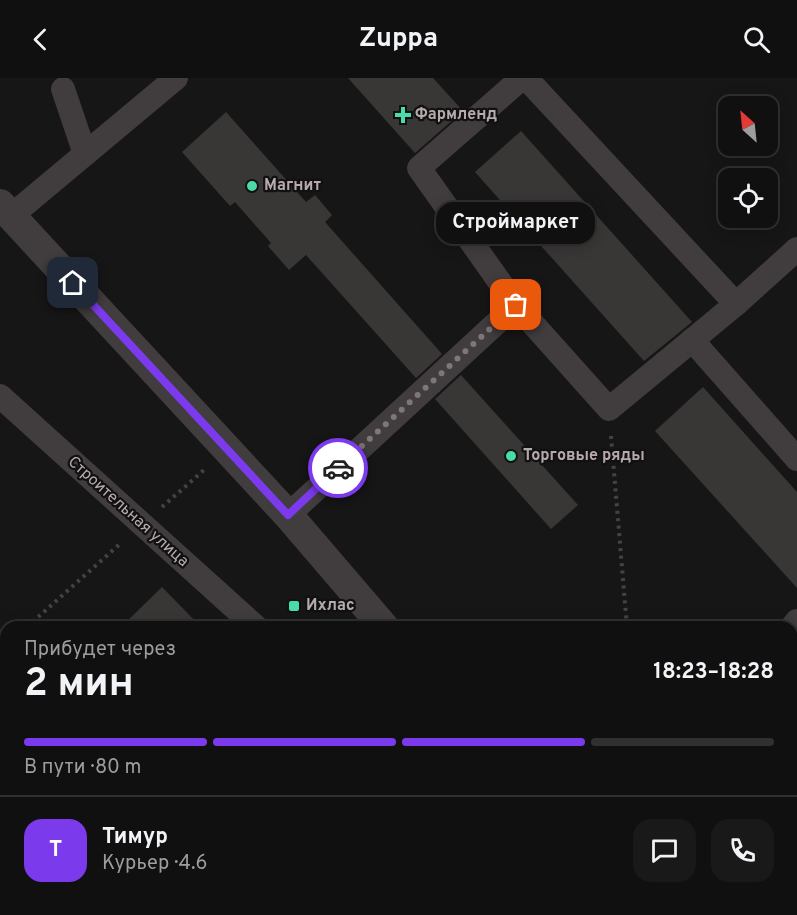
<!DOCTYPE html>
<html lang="ru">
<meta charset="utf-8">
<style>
body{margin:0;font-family:Overpass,sans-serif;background:#1a1919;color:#f1f3f6;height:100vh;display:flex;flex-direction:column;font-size:22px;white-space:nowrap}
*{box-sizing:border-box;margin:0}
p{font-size:20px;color:#9c9d9f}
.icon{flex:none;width:33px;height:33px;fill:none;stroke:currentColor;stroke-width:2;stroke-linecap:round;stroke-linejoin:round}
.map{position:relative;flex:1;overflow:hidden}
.sheet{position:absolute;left:0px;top:543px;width:798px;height:294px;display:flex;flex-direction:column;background:#111010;border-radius:18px 18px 0 0;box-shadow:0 3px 15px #0003,0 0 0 2px #303030}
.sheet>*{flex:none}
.needle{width:39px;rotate:333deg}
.controls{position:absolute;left:718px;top:18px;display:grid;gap:12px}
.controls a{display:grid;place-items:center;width:60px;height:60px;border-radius:12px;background:#111010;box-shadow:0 3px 15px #0003,0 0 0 2px #303030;font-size:30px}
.pin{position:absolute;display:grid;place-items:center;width:51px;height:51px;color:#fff;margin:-26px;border-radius:12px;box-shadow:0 3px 9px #0006}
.courier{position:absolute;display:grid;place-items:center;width:60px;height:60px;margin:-30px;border:4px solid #7c3aed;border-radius:50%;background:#fff;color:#222;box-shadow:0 2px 8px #0007}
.bubble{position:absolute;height:42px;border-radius:18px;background:#111010;box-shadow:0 3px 15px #0003,0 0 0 2px #303030;font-size:20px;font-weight:700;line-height:42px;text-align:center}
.headline em{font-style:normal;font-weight:700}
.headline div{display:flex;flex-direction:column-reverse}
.headline{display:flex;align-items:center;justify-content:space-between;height:102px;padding:0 24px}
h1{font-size:39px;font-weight:700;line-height:45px}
.bar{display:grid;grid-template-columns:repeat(4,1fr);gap:9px 6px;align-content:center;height:72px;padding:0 24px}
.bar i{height:8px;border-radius:4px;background:#303030}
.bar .on{background:#7c3aed}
.bar p{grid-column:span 4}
.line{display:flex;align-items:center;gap:15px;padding:0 24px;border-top:2px solid #303030}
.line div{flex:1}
.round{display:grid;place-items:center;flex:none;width:63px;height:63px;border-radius:18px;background:#1a1919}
header{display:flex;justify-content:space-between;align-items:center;height:78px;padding:0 24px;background:#111010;font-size:27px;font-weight:700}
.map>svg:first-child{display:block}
.green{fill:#292931}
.building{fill:#393636}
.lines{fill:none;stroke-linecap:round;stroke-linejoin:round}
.path{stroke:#484143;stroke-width:4;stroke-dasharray:3 4.5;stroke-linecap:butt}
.service{stroke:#413c3d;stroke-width:12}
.pedestrian{stroke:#413c3d;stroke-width:18}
.minor{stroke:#413c3d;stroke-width:24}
.tertiary{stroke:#413c3d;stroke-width:30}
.done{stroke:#7e7678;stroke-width:6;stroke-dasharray:0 10.8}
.route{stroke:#7c3aed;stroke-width:8}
.poi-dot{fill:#4adbaa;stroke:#121111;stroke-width:2}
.labels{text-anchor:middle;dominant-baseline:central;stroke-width:4.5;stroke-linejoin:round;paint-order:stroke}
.poi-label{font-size:16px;font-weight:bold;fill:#b6aaad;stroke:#121111;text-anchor:start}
.street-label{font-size:16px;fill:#b6aaad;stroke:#121111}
</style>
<header><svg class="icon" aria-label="back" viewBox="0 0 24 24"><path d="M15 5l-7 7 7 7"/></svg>Zuppa<svg class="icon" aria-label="search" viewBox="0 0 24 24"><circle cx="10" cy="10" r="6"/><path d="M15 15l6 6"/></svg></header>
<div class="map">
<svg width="797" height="837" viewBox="0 0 797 837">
<rect width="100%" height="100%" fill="#171616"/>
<path class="green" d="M 797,559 L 797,680 L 792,676 L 792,565 Z"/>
<g class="building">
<path d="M 348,0 L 433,0 L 463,33 L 415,75 Z"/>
<path d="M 226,34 L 306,124 L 315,117 L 332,137 L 325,144 L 442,276 L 416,300 L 306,177 L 289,192 L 268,168 L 271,165 L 235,124 L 230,128 L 182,74 Z"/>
<path d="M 521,53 L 692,244 L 644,283 L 475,94 Z"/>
<path d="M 461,297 L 578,427 L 551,451 L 435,321 Z"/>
<path d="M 703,309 L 797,414 L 797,510 L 655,353 Z"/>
<path d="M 162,509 L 201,549 L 121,549 Z"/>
</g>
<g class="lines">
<g class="path">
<path d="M 611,358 L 627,549"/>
<path d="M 162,429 L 204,392"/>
<path d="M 27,549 L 121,465"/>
<path d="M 0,573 L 6,568"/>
</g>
<g class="service">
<path d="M 561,837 L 566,831"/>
<path d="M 701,837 L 705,831"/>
</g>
<g class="pedestrian">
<path d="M 792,777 L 797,770"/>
<path d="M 750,837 L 754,831"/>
</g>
<g class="minor">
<path d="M 522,0 L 419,90 L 516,227 L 609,331 L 736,226 L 526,0"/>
<path d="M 63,11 L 85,76"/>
<path d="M 11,138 L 176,0"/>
<path d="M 736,226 L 797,171"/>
<path d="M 692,262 L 797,381"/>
<path d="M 0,318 L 256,549"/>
<path d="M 288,437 L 516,227"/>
<path d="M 792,549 L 797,543"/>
<path d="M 13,831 L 20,837"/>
<path d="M 284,837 L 290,831"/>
</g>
<g class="tertiary">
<path d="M 0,126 L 288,437 L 384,549"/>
<path d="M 631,831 L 636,837"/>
</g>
</g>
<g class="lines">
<path class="done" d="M 338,390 L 516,227"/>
<path class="route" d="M 73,205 L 288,437 L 338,390"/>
</g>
<g class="poi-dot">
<path d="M400 28h6v6h6v6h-6v6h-6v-6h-6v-6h6z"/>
<circle cx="252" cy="108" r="6"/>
<circle cx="511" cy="378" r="6"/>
<rect x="288" y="522" width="12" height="12" rx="3"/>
</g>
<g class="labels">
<g class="poi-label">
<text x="415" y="37">Фармленд</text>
<text x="264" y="108">Магнит</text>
<text x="523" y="378">Торговые ряды</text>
<text x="306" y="528">Ихлас</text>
</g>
<g class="street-label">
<text transform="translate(128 434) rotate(42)">Строительная улица</text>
</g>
</g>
</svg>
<div class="controls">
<a><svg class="needle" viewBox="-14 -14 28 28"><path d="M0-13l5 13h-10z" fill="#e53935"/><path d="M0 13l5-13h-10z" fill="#9c9d9f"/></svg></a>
<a><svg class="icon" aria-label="locate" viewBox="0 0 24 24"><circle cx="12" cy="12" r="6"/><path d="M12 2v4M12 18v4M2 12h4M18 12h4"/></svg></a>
</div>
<div class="pin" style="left:516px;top:227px;background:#ea580c"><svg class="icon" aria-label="bag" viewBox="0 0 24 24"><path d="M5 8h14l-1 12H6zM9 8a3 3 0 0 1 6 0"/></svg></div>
<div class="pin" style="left:73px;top:205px;background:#1f2937"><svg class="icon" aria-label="home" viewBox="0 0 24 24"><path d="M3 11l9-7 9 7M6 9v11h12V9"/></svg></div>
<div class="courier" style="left:338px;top:390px"><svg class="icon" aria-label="car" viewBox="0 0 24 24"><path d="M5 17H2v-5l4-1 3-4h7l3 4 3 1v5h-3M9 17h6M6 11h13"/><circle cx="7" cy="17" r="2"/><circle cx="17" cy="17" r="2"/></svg></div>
<div class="bubble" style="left:436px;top:124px;width:159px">Строймаркет</div>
<section class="sheet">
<div class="headline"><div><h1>2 мин</h1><p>Прибудет через</p></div><em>18:23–18:28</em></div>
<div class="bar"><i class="on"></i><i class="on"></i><i class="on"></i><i></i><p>В пути · 80 m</p></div>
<div class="line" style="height:108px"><b class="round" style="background:#7c3aed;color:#fff">Т</b><div><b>Тимур</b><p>Курьер · 4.6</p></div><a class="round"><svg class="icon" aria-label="chat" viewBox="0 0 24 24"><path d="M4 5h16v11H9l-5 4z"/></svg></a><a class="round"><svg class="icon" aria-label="phone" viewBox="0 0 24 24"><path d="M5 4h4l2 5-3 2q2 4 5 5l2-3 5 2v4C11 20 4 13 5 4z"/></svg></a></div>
</section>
</div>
